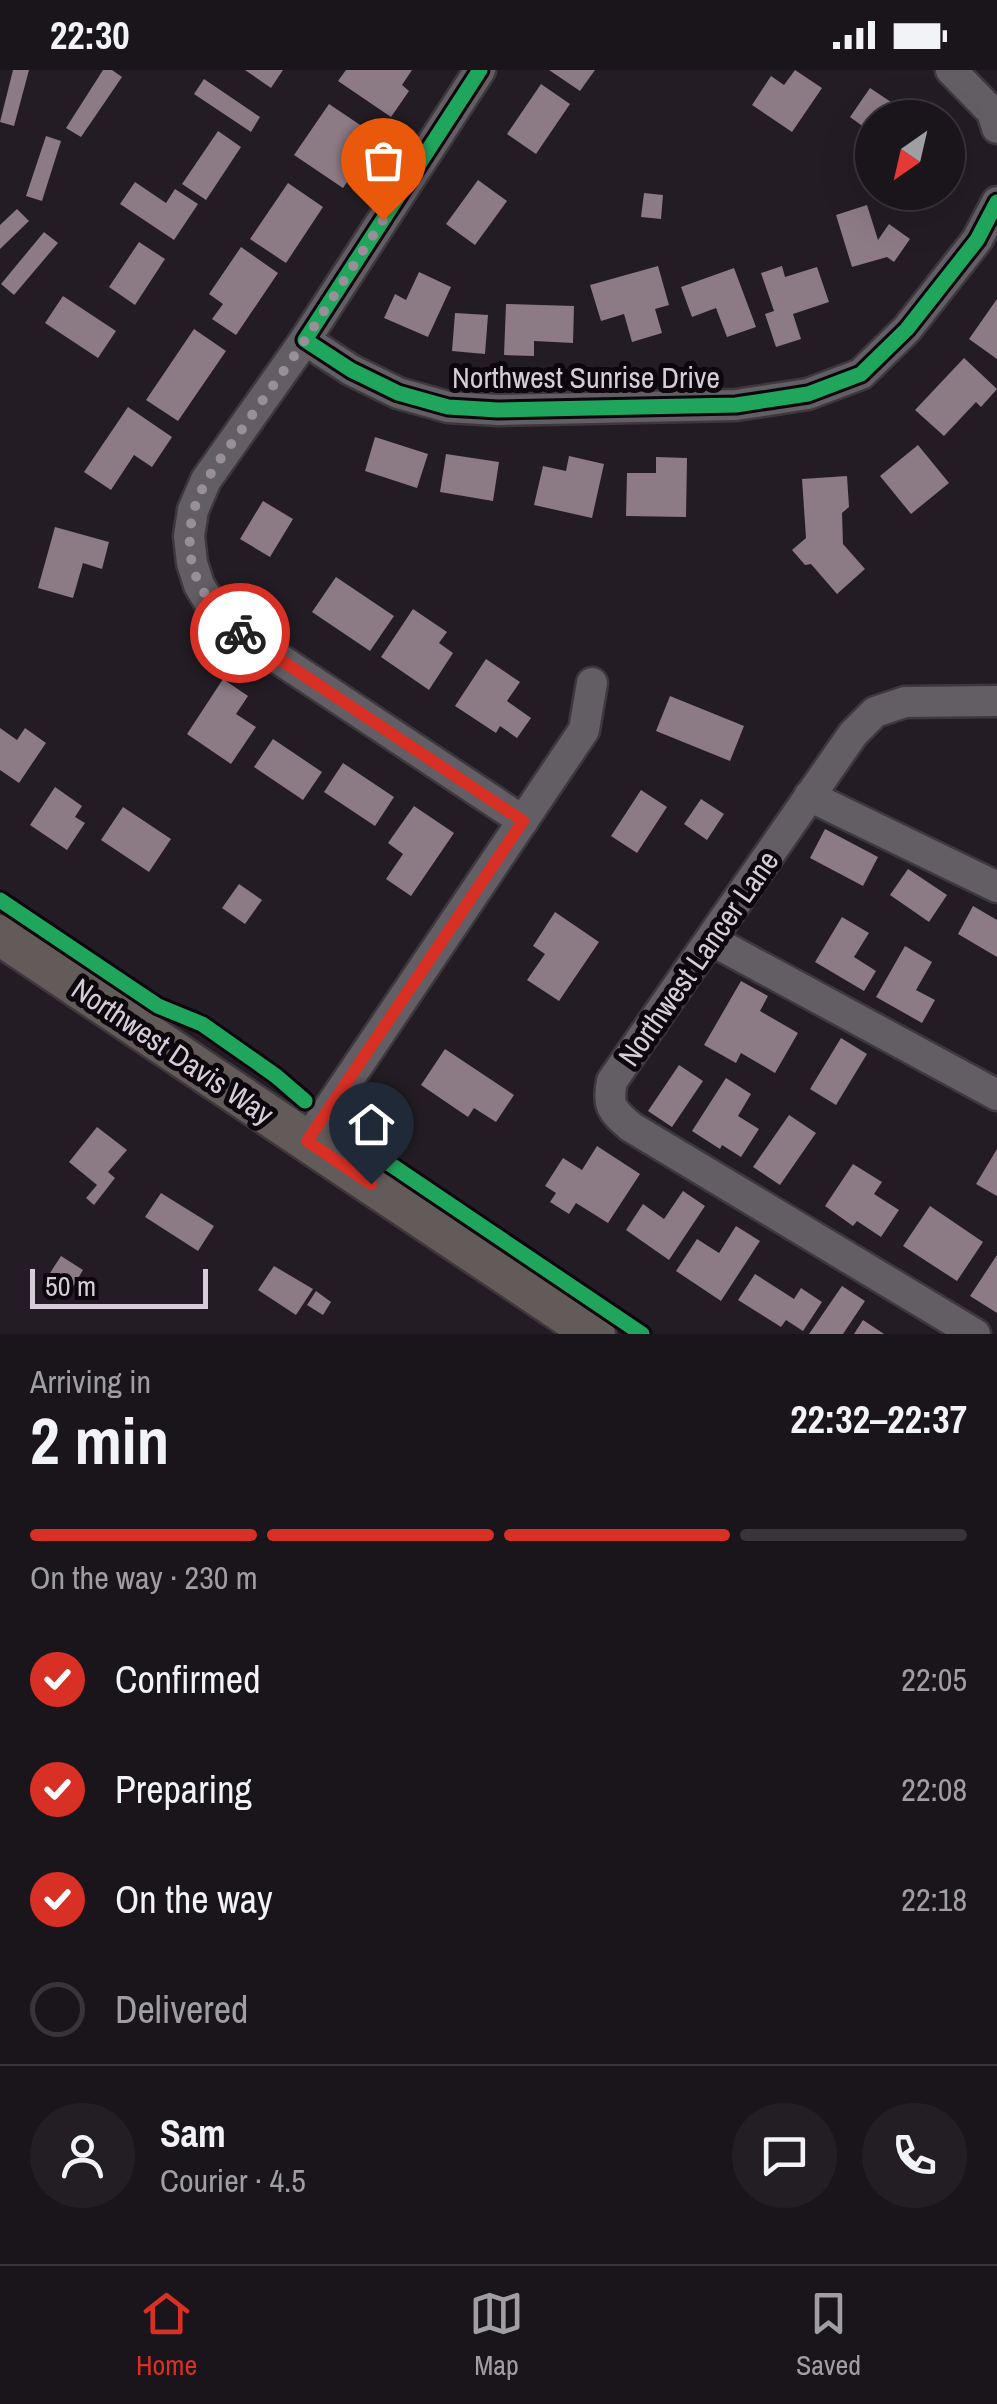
<!DOCTYPE html>
<meta charset="utf-8">
<style>
body{margin:0;font-family:"Archivo Narrow",sans-serif;background:#231e24;color:#f1f3f6;height:100vh;display:flex;flex-direction:column;font-size:38px;white-space:nowrap}
*{box-sizing:border-box;margin:0}
p{font-size:32px;color:#9f9fa3}
.icon{flex:none;width:55px;height:55px;fill:none;stroke:currentColor;stroke-width:2;stroke-linecap:round;stroke-linejoin:round}
.map{position:relative;height:1264px;overflow:hidden}
.side{display:flex;flex-direction:column;background:#1a151b;flex:1}
.side>*{flex:none}
.needle{width:65px;rotate:214deg}
.fabs{position:absolute;left:855px;top:30px;display:grid;gap:20px}
.fabs a{display:grid;place-items:center;width:110px;height:110px;border-radius:50%;background:#1a151b;box-shadow:0 10px 40px #0002,0 0 0 2px #38343a;font-size:50px}
.scale{position:absolute;left:30px;bottom:25px;width:178px;box-sizing:border-box;padding-left:10px;border:5px solid #d7cdd8;border-top:0;font-size:28px;line-height:35px;white-space:nowrap;color:#d7cdd8;-webkit-text-stroke:8px #0c060d;paint-order:stroke}
.pin{position:absolute;display:grid;place-items:center;width:85px;height:85px;color:#fff;margin:-102px -42px;border-radius:50% 50% 50% 0;rotate:-45deg;box-shadow:0 0 10px #0007}
.pin .icon{rotate:45deg}
.courier{position:absolute;display:grid;place-items:center;width:100px;height:100px;margin:-50px;border:8px solid #d93025;border-radius:50%;background:#fff;color:#222;box-shadow:0 2px 12px #0007}
.summary em{font-style:normal;font-weight:800}
.summary div{display:flex;flex-direction:column-reverse}
.summary{display:flex;align-items:center;justify-content:space-between;height:170px;padding:0 30px}
h1{font-size:65px;font-weight:800;line-height:75px}
.bar{display:grid;grid-template-columns:repeat(4,1fr);gap:15px 10px;align-content:center;height:120px;padding:0 30px}
.bar i{height:12px;border-radius:8px;background:#38343a}
.bar .on{background:#d93025}
.bar p{grid-column:span 4}
.line{display:flex;align-items:center;gap:25px;padding:0 30px;border-top:2px solid #38343a}
.line div{flex:1}
.round{display:grid;place-items:center;flex:none;width:105px;height:105px;border-radius:52px;background:#231e24}
ol{padding:0 30px;list-style:none}
li{display:flex;align-items:center;gap:30px;height:110px}
li p{margin-inline-start:auto}
li .icon{padding:10px;border-radius:50%;background:#d93025;color:#fff;stroke-width:4}
li:last-child{color:#9f9fa3}
li i{width:55px;height:55px;border:5px solid #38343a;border-radius:50%}
.status{display:flex;justify-content:space-between;align-items:center;height:70px;padding:0 50px;background:#1a151b;direction:ltr}
.status svg{height:28px;fill:currentColor}
.dock{display:flex;justify-content:space-around;align-items:center;height:140px;border-top:2px solid #38343a;background:#1a151b;font-size:28px;color:#9f9fa3}
.dock a{display:grid;justify-items:center;gap:5px}
.dock .on{color:#d93025}
.map>svg:first-child{display:block}
.building{fill:#8c7a85}
.lines{fill:none;stroke-linecap:round;stroke-linejoin:round}
.minor-casing{stroke:#3d373e;stroke-width:35}
.major-casing{stroke:#3d373e;stroke-width:45}
.minor{stroke:#635d64;stroke-width:30}
.major{stroke:#635b5a;stroke-width:40}
.cycleway-casing{stroke:#0c060d;stroke-width:21}
.cycleway{stroke:#20a55d;stroke-width:15}
.done{stroke:#988f99;stroke-width:10;stroke-dasharray:0 18}
.route{stroke:#d93025;stroke-width:12}
.labels{text-anchor:middle;dominant-baseline:central;stroke-width:10;stroke-linejoin:round;paint-order:stroke}
.street-label{font-size:30px;fill:#d7cdd8;stroke:#0c060d}
</style>
<div class="status"><b>22:30</b><svg viewBox="0 0 49 12"><path d="M0 12V9h3v3zM5 12V6h3v6zM10 12V3h3v9zM15 12V0h3v12zM26 1h20v11H26zM47 4h2v5h-2z"/></svg></div>
<div class="map">
<svg width="997" height="1264" viewBox="0 0 997 1264">
<rect width="100%" height="100%" fill="#231c24"/>
<g class="building">
<path d="M 13,0 L 29,0 L 14,56 L 0,52 Z"/>
<path d="M 103,0 L 112,0 L 122,7 L 81,67 L 66,58 Z"/>
<path d="M 245,0 L 283,0 L 271,18 Z"/>
<path d="M 346,0 L 412,0 L 402,15 L 409,21 L 391,47 L 338,11 Z"/>
<path d="M 549,0 L 595,0 L 580,21 Z"/>
<path d="M 795,0 L 822,18 L 792,62 L 752,35 L 771,6 L 784,15 Z"/>
<path d="M 204,9 L 260,47 L 251,62 L 194,24 Z"/>
<path d="M 541,14 L 570,34 L 536,84 L 507,64 Z"/>
<path d="M 870,18 L 906,42 L 902,48 L 872,48 L 872,63 L 850,47 Z"/>
<path d="M 329,34 L 378,67 L 343,118 L 294,85 Z"/>
<path d="M 218,61 L 241,77 L 206,130 L 182,114 Z"/>
<path d="M 46,66 L 61,71 L 42,131 L 26,126 Z"/>
<path d="M 478,110 L 507,131 L 475,175 L 446,154 Z"/>
<path d="M 135,112 L 166,133 L 175,119 L 198,134 L 174,170 L 120,134 Z"/>
<path d="M 288,113 L 323,137 L 286,193 L 250,169 Z"/>
<path d="M 906,122 L 932,122 L 922,139 L 903,126 Z"/>
<path d="M 644,123 L 663,125 L 661,149 L 641,147 Z"/>
<path d="M 867,135 L 878,170 L 889,154 L 910,169 L 894,192 L 887,187 L 852,197 L 836,145 Z"/>
<path d="M 17,139 L 29,151 L 0,179 L 0,155 Z"/>
<path d="M 44,162 L 58,173 L 14,225 L 1,214 Z"/>
<path d="M 139,172 L 165,189 L 135,235 L 109,217 Z"/>
<path d="M 241,177 L 278,203 L 236,265 L 212,249 L 223,234 L 209,224 Z"/>
<path d="M 658,196 L 669,235 L 655,239 L 662,263 L 632,272 L 624,244 L 601,251 L 590,215 Z"/>
<path d="M 782,196 L 785,207 L 817,197 L 829,232 L 793,244 L 801,269 L 776,277 L 765,244 L 774,241 L 761,203 Z"/>
<path d="M 734,198 L 756,257 L 727,267 L 716,238 L 692,247 L 681,217 Z"/>
<path d="M 419,202 L 451,217 L 428,267 L 384,248 L 395,224 L 406,230 Z"/>
<path d="M 63,226 L 116,261 L 98,288 L 45,253 Z"/>
<path d="M 997,229 L 997,289 L 969,269 Z"/>
<path d="M 506,234 L 574,236 L 573,273 L 534,271 L 534,286 L 504,285 Z"/>
<path d="M 455,243 L 488,245 L 485,284 L 452,281 Z"/>
<path d="M 194,259 L 226,281 L 178,351 L 146,330 Z"/>
<path d="M 964,288 L 997,319 L 981,337 L 976,332 L 944,366 L 915,340 Z"/>
<path d="M 128,337 L 172,367 L 152,397 L 134,385 L 111,420 L 84,402 Z"/>
<path d="M 375,367 L 428,384 L 417,418 L 365,401 Z"/>
<path d="M 918,375 L 949,413 L 911,444 L 880,406 Z"/>
<path d="M 446,384 L 499,392 L 493,431 L 440,422 Z"/>
<path d="M 569,386 L 604,394 L 592,448 L 534,435 L 543,396 L 566,401 Z"/>
<path d="M 656,387 L 687,388 L 686,447 L 626,446 L 627,403 L 656,403 Z"/>
<path d="M 847,406 L 849,437 L 842,443 L 843,474 L 865,499 L 837,524 L 811,494 L 805,495 L 792,480 L 806,468 L 802,409 Z"/>
<path d="M 263,431 L 293,449 L 270,487 L 240,469 Z"/>
<path d="M 55,457 L 109,472 L 102,499 L 83,493 L 73,528 L 38,518 Z"/>
<path d="M 336,507 L 394,546 L 370,581 L 312,542 Z"/>
<path d="M 413,539 L 447,562 L 439,573 L 453,583 L 429,620 L 381,587 Z"/>
<path d="M 486,589 L 520,612 L 507,631 L 531,648 L 517,668 L 500,656 L 496,663 L 455,636 Z"/>
<path d="M 223,609 L 248,626 L 236,644 L 256,657 L 231,694 L 187,664 Z"/>
<path d="M 670,626 L 744,656 L 730,691 L 656,661 Z"/>
<path d="M 0,658 L 17,670 L 25,658 L 46,673 L 19,713 L 0,700 Z"/>
<path d="M 273,669 L 322,702 L 303,730 L 254,697 Z"/>
<path d="M 343,693 L 394,727 L 375,756 L 324,722 Z"/>
<path d="M 55,717 L 82,736 L 75,747 L 85,753 L 67,780 L 30,755 Z"/>
<path d="M 641,720 L 667,737 L 637,783 L 611,766 Z"/>
<path d="M 701,729 L 724,744 L 707,770 L 684,754 Z"/>
<path d="M 414,736 L 454,763 L 411,826 L 386,809 L 403,784 L 388,773 Z"/>
<path d="M 123,737 L 171,769 L 149,802 L 101,770 Z"/>
<path d="M 825,759 L 878,787 L 863,816 L 810,788 Z"/>
<path d="M 908,799 L 947,825 L 929,852 L 890,825 Z"/>
<path d="M 239,814 L 262,830 L 245,854 L 222,838 Z"/>
<path d="M 973,836 L 997,850 L 997,887 L 958,864 Z"/>
<path d="M 555,842 L 599,872 L 559,931 L 527,910 L 545,884 L 533,876 Z"/>
<path d="M 842,847 L 869,863 L 854,887 L 876,901 L 864,921 L 815,892 Z"/>
<path d="M 905,876 L 932,892 L 916,920 L 935,930 L 922,953 L 876,927 Z"/>
<path d="M 741,911 L 768,926 L 760,941 L 798,963 L 775,1003 L 741,983 L 736,993 L 704,975 Z"/>
<path d="M 841,968 L 867,984 L 836,1035 L 810,1019 Z"/>
<path d="M 445,979 L 514,1025 L 496,1052 L 474,1038 L 468,1047 L 421,1015 Z"/>
<path d="M 679,995 L 703,1011 L 672,1057 L 648,1041 Z"/>
<path d="M 726,1008 L 751,1024 L 738,1046 L 759,1059 L 741,1087 L 722,1075 L 720,1079 L 692,1061 Z"/>
<path d="M 789,1045 L 816,1063 L 780,1115 L 753,1097 Z"/>
<path d="M 97,1057 L 127,1080 L 108,1102 L 115,1108 L 94,1135 L 86,1128 L 97,1115 L 69,1092 Z"/>
<path d="M 597,1076 L 640,1104 L 608,1153 L 576,1133 L 569,1144 L 550,1132 L 556,1123 L 545,1116 L 563,1088 L 582,1100 Z"/>
<path d="M 997,1079 L 997,1126 L 976,1114 Z"/>
<path d="M 853,1094 L 882,1112 L 874,1124 L 899,1140 L 881,1167 L 857,1151 L 853,1156 L 825,1136 Z"/>
<path d="M 683,1121 L 705,1136 L 669,1190 L 626,1160 L 643,1134 L 664,1149 Z"/>
<path d="M 161,1123 L 214,1156 L 198,1181 L 145,1147 Z"/>
<path d="M 930,1136 L 983,1172 L 957,1211 L 903,1176 Z"/>
<path d="M 736,1156 L 760,1171 L 721,1231 L 676,1201 L 697,1169 L 719,1183 Z"/>
<path d="M 997,1185 L 997,1243 L 970,1226 Z"/>
<path d="M 61,1186 L 83,1200 L 68,1225 L 55,1217 L 60,1209 L 50,1203 Z"/>
<path d="M 274,1196 L 313,1219 L 296,1245 L 258,1220 Z"/>
<path d="M 755,1204 L 794,1229 L 801,1218 L 822,1232 L 803,1261 L 786,1250 L 781,1257 L 738,1230 Z"/>
<path d="M 842,1216 L 865,1231 L 843,1264 L 809,1264 Z"/>
<path d="M 316,1221 L 331,1232 L 323,1245 L 307,1235 Z"/>
<path d="M 863,1250 L 884,1264 L 854,1264 Z"/>
</g>
<g class="lines">
<g class="minor-casing">
<g id="minor">
<path d="M 480,0 L 305,270 L 351,300 L 398,323 L 448,337 L 498,340 L 736,335 L 808,324 L 861,304 L 907,259 L 977,170 L 997,132"/>
<path d="M 951,0 L 992,42 L 997,58"/>
<path d="M 305,270 L 206,410 L 193,440 L 189,466 L 192,493 L 199,515 L 214,540 L 240,563 L 523,751"/>
<path d="M 809,726 L 997,817"/>
<path d="M 711,870 L 997,1025"/>
<path d="M 307,1071 L 584,660 L 592,613"/>
<path d="M 975,1264 L 631,1057 C 612,1041 607,1036 612,1011 L 853,664 L 875,642 L 905,632 L 997,631"/>
</g>
</g>
<g class="major-casing">
<path id="major" d="M 0,865 L 595,1264"/>
</g>
<use href="#minor" class="minor"/>
<use href="#major" class="major"/>
<g class="cycleway-casing">
<g id="cycleway">
<path d="M 480,0 L 305,270 L 351,300 L 398,323 L 448,337 L 498,340 L 736,335 L 808,324 L 861,304 L 907,259 L 977,170 L 997,132"/>
<path d="M 0,830 L 158,936 L 202,954 L 276,1006 L 305,1031"/>
<path d="M 363,1076 L 642,1264"/>
</g>
</g>
<use href="#cycleway" class="cycleway"/>
</g>
<g class="lines">
<path class="done" d="M 240,563 C 209,535 187,508 190,464 C 192,421 221,389 245,355 C 264,328 284,301 303,273 C 330,233 356,191 383,150"/>
<path class="route" d="M 240,563 L 523,751 L 307,1071 L 371,1114"/>
</g>
<g class="labels">
<g class="street-label">
<text x="586" y="307">Northwest Sunrise Drive</text>
<text transform="translate(698 888) rotate(-55)">Northwest Lancer Lane</text>
<text transform="translate(173 981) rotate(34)">Northwest Davis Way</text>
</g>
</g>
</svg>
<div class="fabs">
<a><svg class="needle" viewBox="-14 -14 28 28"><path d="M0-13l5 13h-10z" fill="#e53935"/><path d="M0 13l5-13h-10z" fill="#9f9fa3"/></svg></a>
</div>
<div class="scale">50 m</div>
<div class="pin" style="left:383px;top:150px;background:#ea580c"><svg class="icon" aria-label="bag" viewBox="0 0 24 24"><path d="M5 8h14l-1 12H6zM9 8a3 3 0 0 1 6 0"/></svg></div>
<div class="pin" style="left:371px;top:1114px;background:#1f2937"><svg class="icon" aria-label="home" viewBox="0 0 24 24"><path d="M3 11l9-7 9 7M6 9v11h12V9"/></svg></div>
<div class="courier" style="left:240px;top:563px"><svg class="icon" aria-label="bike" viewBox="0 0 24 24"><circle cx="6" cy="16" r="4"/><circle cx="18" cy="16" r="4"/><path d="M6 16l4-8h5l3 8M10 8l3 8H6M13 5h3"/></svg></div>
</div>
<section class="side">
<div class="summary"><div><h1>2 min</h1><p>Arriving in</p></div><em>22:32–22:37</em></div>
<div class="bar"><i class="on"></i><i class="on"></i><i class="on"></i><i></i><p>On the way · 230 m</p></div>
<ol>
<li><svg class="icon" aria-label="check" viewBox="0 0 24 24"><path d="M5 12l5 5 9-10"/></svg>Confirmed<p>22:05</p></li>
<li><svg class="icon" aria-label="check" viewBox="0 0 24 24"><path d="M5 12l5 5 9-10"/></svg>Preparing<p>22:08</p></li>
<li><svg class="icon" aria-label="check" viewBox="0 0 24 24"><path d="M5 12l5 5 9-10"/></svg>On the way<p>22:18</p></li>
<li><i></i>Delivered</li>
</ol>
<div class="line" style="height:180px"><a class="round"><svg class="icon" aria-label="person" viewBox="0 0 24 24"><circle cx="12" cy="8" r="4"/><path d="M4 21q1-7 8-7t8 7"/></svg></a><div><b>Sam</b><p>Courier · 4.5</p></div><a class="round"><svg class="icon" aria-label="chat" viewBox="0 0 24 24"><path d="M4 5h16v11H9l-5 4z"/></svg></a><a class="round"><svg class="icon" aria-label="phone" viewBox="0 0 24 24"><path d="M5 4h4l2 5-3 2q2 4 5 5l2-3 5 2v4C11 20 4 13 5 4z"/></svg></a></div>
</section>
<nav class="dock">
<a class="on"><svg class="icon" aria-label="home" viewBox="0 0 24 24"><path d="M3 11l9-7 9 7M6 9v11h12V9"/></svg>Home</a>
<a><svg class="icon" aria-label="map" viewBox="0 0 24 24"><path d="M3 6l6-2 6 2 6-2v14l-6 2-6-2-6 2zM9 4v14M15 6v14"/></svg>Map</a>
<a><svg class="icon" aria-label="saved" viewBox="0 0 24 24"><path d="M7 4h10v16l-5-4-5 4z"/></svg>Saved</a>
</nav>
